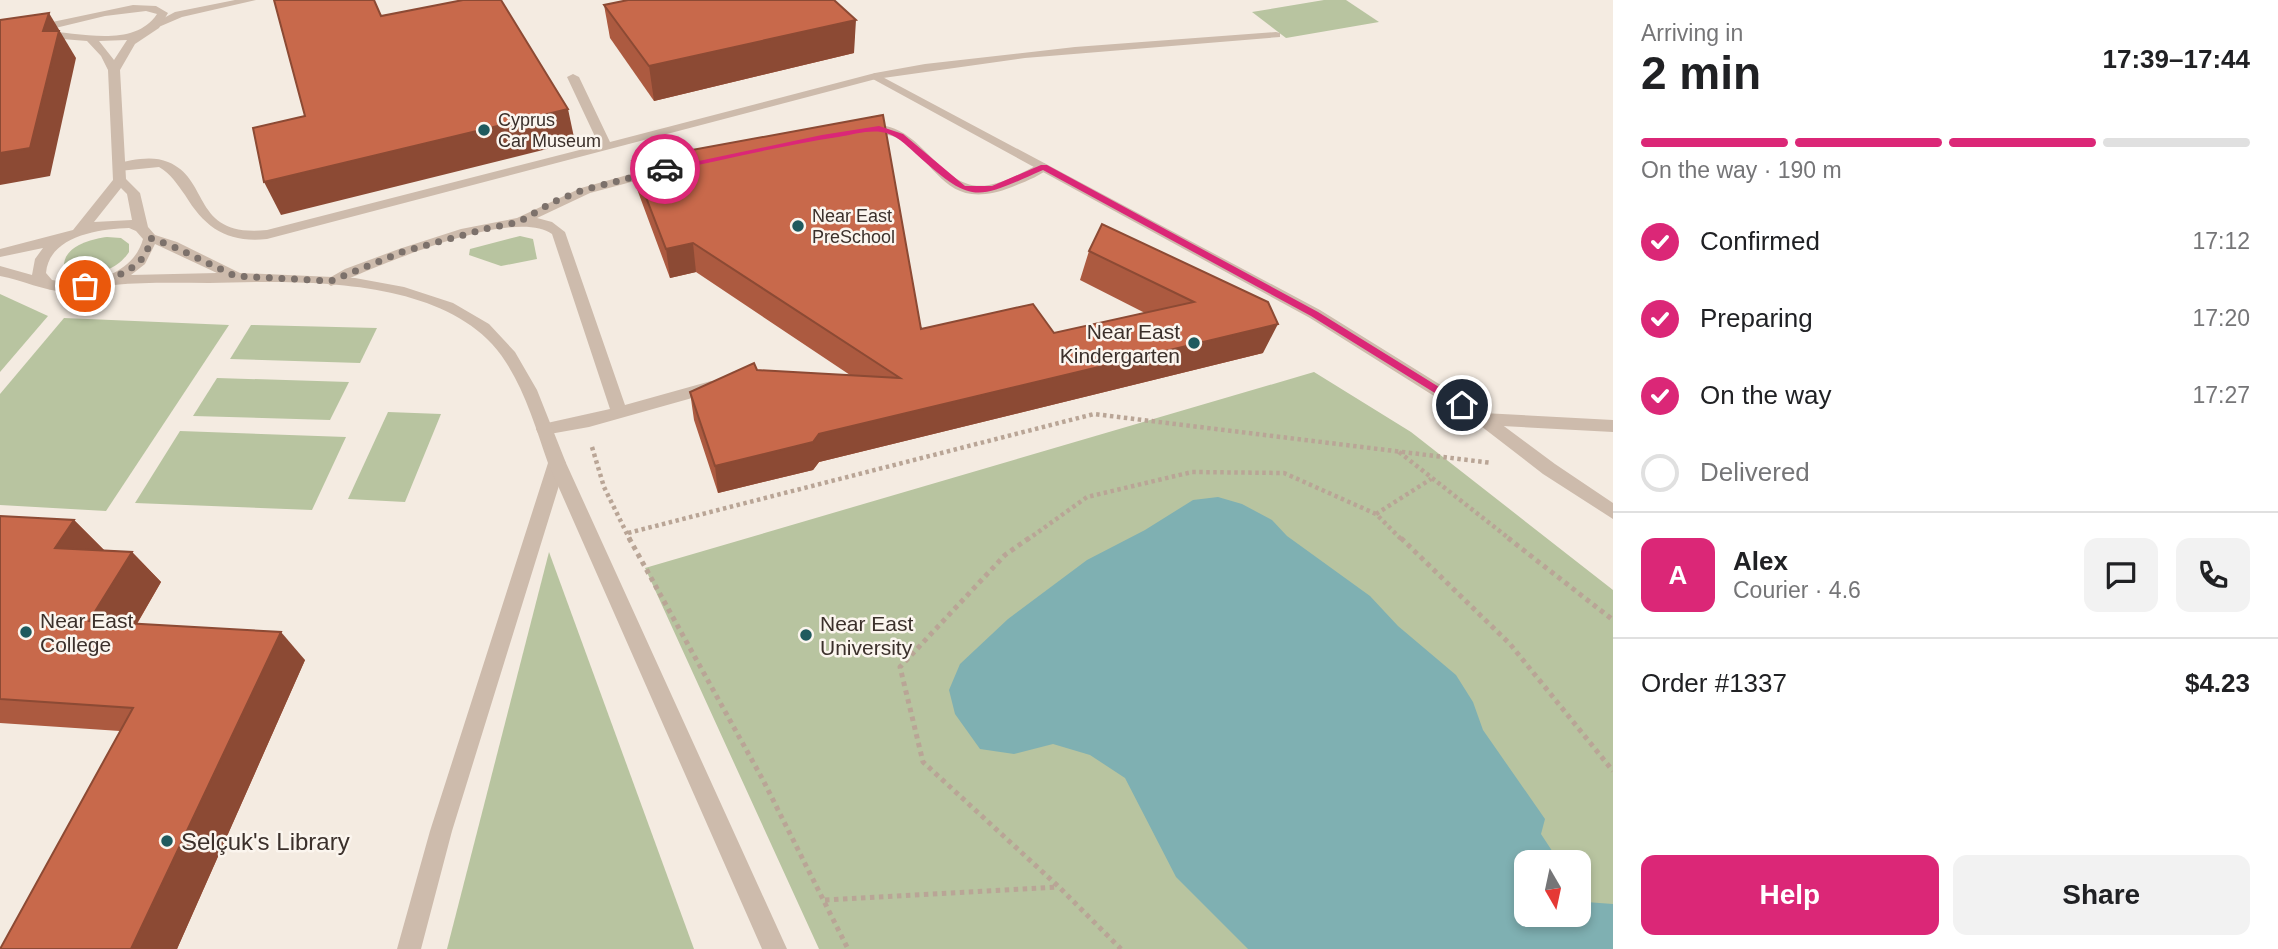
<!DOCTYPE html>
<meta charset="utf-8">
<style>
body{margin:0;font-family:Helvetica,sans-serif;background:#f2f2f2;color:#202124;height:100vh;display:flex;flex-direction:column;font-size:26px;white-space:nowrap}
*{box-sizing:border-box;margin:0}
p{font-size:23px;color:#757577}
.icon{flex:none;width:38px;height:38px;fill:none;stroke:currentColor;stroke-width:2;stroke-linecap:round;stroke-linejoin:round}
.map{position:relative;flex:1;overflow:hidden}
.sheet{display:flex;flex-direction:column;background:#fff;width:665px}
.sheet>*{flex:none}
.needle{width:46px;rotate:171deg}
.tools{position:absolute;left:1514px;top:850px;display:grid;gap:14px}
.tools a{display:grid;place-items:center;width:77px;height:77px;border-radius:14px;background:#fff;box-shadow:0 4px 10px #0003;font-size:35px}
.pin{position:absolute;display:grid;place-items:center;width:60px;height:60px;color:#fff;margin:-30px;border:4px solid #fff;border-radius:50%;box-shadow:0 2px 7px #0007}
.courier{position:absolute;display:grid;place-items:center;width:70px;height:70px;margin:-35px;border:5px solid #db2777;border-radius:50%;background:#fff;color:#222;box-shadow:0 2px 9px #0007}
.summary em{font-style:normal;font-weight:600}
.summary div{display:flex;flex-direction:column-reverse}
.summary{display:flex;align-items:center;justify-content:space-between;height:119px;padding:0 28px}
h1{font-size:46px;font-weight:600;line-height:52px}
.bar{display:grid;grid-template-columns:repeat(4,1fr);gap:10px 7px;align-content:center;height:84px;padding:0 28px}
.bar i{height:9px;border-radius:5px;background:#e0e0e0}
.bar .selected{background:#db2777}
.bar p{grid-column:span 4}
.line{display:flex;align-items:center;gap:18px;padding:0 28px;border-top:2px solid #e0e0e0}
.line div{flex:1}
.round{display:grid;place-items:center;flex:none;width:74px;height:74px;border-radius:14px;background:#f2f2f2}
ol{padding:0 28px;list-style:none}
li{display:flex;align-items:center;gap:21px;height:77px}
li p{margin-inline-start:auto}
li .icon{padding:7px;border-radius:50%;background:#db2777;color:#fff;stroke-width:4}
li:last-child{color:#757577}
li i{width:38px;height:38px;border:4px solid #e0e0e0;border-radius:50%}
.primary-button{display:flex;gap:14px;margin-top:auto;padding:14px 28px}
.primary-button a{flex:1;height:80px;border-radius:14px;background:#db2777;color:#fff;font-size:28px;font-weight:600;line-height:80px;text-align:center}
.primary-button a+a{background:#f2f2f2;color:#202124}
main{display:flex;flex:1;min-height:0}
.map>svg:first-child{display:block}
.green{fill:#b8c4a0;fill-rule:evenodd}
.water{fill:#7fb0b2}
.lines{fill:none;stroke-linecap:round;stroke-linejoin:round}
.path-far1{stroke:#b9a596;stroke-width:4.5;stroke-dasharray:3.5 3.5;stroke-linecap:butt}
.path{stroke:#b9a596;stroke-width:5;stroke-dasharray:4.5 4.5;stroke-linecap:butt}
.lane{fill:#cdbbac;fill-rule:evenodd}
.street{fill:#cdbbac;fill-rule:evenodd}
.wall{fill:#ac5a40}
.shaded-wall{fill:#8c4a34}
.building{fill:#c8694b;stroke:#8c4a34;stroke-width:2}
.route{fill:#db2777}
.done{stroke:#7c716b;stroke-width:7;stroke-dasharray:0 12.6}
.poi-dot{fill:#1f5a5e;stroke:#fbf5ee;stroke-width:2.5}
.labels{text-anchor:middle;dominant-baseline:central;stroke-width:5;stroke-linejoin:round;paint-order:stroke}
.far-poi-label{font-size:18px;fill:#3b302b;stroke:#fbf5ee;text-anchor:start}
.poi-label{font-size:21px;fill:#3b302b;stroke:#fbf5ee;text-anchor:start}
.near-poi-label{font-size:24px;fill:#3b302b;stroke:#fbf5ee;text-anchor:start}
</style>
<main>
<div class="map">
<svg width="1613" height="949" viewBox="0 0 1613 949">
<rect width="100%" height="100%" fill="#f4ebe1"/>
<g class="green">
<path d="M 1324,0 L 1346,0 L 1379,22 L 1286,38 L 1252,12 Z"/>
<path d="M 520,236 L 533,239 L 537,259 L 501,266 L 469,255 L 470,249 Z"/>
<path d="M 107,237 L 121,238 L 129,244 L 129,252 C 117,271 83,284 64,268 C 62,247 90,239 107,237 Z"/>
<path d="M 0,294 L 48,316 L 0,372 Z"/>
<path d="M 64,318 L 229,325 L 106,511 L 0,505 L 0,394 Z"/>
<path d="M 251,325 L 377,328 L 360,363 L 230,359 Z"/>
<path d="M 1314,372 L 1411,432 L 1613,590 L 1613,949 L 819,949 L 645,568 ZM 1526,863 L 1578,863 L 1578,915 L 1526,915 Z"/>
<path d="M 217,378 L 349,382 L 330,420 L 193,416 Z"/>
<path d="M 388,412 L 441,414 L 405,502 L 348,499 Z"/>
<path d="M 180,431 L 346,437 L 312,510 L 135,503 Z"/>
<path d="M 549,552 L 694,949 L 447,949 Z"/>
</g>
<path class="water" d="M 1218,497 L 1242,504 L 1272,520 L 1287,536 L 1370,596 L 1398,626 L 1456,675 L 1473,702 L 1483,730 L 1545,819 L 1541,834 L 1560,863 L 1526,863 L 1526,915 L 1578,915 L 1579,895 L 1586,902 L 1613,904 L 1613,949 L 1248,949 L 1176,877 L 1125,778 L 1090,755 L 1053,744 L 1014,754 L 980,749 L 955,714 L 949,690 L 960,664 L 1008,619 L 1087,560 L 1145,530 L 1193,500 Z"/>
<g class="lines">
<g class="path-far1">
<path d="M 592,447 L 604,487 L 630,540"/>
<path d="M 1399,452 L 1511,540"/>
<path d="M 1376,514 L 1431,479"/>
<path d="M 628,533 L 1094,414 L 1492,463"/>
<path d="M 1027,540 L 1087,497 L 1192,472 L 1284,473 L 1376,514 L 1402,540"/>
</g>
<g class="path">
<path d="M 629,538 L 763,780 L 848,949"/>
<path d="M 1029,538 L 1005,555 L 900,667 L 923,762 L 1059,887 L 1121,949"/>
<path d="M 1401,538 L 1510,644 L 1613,771"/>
<path d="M 1508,538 L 1613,620"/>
<path d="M 825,900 L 1058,887"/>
</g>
<g class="lane">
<path d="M 235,0 L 256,0 L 182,17 L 154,29 L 149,26 L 175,12 Z"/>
<path d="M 1276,32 L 1280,33 L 1280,37 L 1025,58 L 876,79 L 267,239 C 227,243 205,228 185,195 C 177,184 171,174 159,167 L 119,171 L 113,167 L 114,164 C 131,160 152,155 168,162 C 211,179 191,238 267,230 L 599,145 L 567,77 L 573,74 L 579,77 L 610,142 L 875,73 L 925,64 L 1075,47 Z"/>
<path d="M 879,125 C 925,128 942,194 989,185 C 1007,182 1023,172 1039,164 L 1044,163 L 1050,167 C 1041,176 1024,182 1012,187 C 945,213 941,165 897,138 C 884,130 866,139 856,131 L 858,128 Z"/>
<path d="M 656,167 L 662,171 L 661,174 L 590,193 L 537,218 L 552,222 L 565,232 L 625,405 L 711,381 L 717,383 L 719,387 L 717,391 L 589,427 L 544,435 L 538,433 L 536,429 L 538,425 L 610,409 L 552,234 C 514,206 378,266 336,284 L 331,286 L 324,281 L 345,269 L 399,249 L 461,229 L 517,218 L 581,188 Z"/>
<path d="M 1483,413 L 1613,420 L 1613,432 L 1483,425 L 1475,419 Z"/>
<path d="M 557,456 L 563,458 L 566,463 L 452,831 L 421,949 L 397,949 L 430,831 L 548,463 L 551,458 Z"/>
</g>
<g class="street">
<path d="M 133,5 L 156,6 L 168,13 L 159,28 L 135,44 L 120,70 L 126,179 L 140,193 L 148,227 L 155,235 L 177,242 L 240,273 L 355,278 L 404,287 L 453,303 L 489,324 L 515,352 L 537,390 L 566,463 L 787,949 L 762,949 L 548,463 C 534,423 521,376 492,344 C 429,276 294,281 209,283 C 177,283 145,282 114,285 C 98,286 83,292 67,292 C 44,291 22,280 0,276 L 0,266 L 32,275 L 35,259 L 43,248 L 0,257 L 0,249 L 73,230 L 113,180 L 108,70 L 101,56 L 87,41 L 37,37 L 32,33 L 0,39 L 0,33 ZM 146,11 L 157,14 C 134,49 78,32 43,31 L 105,16 ZM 127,40 L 114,60 L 99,41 ZM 121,188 L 127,194 L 132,220 L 94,222 ZM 129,228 L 136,231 L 143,239 C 133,276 86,287 52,280 L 46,273 C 49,236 99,229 129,228 ZM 155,244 L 217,273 L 131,275 L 145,264 Z"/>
<path d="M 875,73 L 1320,310 L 1489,415 L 1555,464 L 1613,503 L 1613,519 L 1543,474 L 1477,423 L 1310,318 L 871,78 L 869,76 Z"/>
</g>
</g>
<g class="wall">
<path d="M 604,5 L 854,53 L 654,101 L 610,38 Z"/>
<path d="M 632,161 L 921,329 L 1054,333 L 1145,313 L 1080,280 L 1089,251 L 1102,224 L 1263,353 L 819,462 L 813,470 L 718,493 L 694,420 L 690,392 L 757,370 L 850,375 L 696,272 L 670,278 L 637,189 Z"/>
<path d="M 0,516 L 74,520 L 104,550 L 132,552 L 161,582 L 137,624 L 305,660 L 177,949 L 0,949 L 120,731 L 0,723 Z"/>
</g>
<g class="shaded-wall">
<path d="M 49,13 L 76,58 L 50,176 L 0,185 L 0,153 Z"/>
<path d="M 856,20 L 854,53 L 654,101 L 649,66 Z"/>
<path d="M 568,109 L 575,142 L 281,215 L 264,182 Z"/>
<path d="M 693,243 L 696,272 L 670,278 L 666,249 Z"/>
<path d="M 1278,324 L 1263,353 L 819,462 L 813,470 L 718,493 L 715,466 L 819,434 Z"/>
<path d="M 74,520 L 105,551 L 55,548 Z"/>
<path d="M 132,552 L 161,582 L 122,649 L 89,621 Z"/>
<path d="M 281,632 L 305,660 L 177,949 L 131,949 Z"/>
</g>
<g class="building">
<path d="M 274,0 L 374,0 L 381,16 L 463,0 L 501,0 L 568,109 L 264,182 L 253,128 L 305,116 Z"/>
<path d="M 628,0 L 834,0 L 856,20 L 649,66 L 604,5 Z"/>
<path d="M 49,13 L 43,31 L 59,31 L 30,148 L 0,153 L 0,20 Z"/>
<path d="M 883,115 L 921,329 L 1033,304 L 1054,333 L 1194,302 L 1089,251 L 1102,224 L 1268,302 L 1278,324 L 819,434 L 813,442 L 715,466 L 690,392 L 754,363 L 757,370 L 900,378 L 693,243 L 666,249 L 632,161 Z"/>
<path d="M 0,516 L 74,520 L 55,548 L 132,552 L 89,621 L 281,632 L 131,949 L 0,949 L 133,708 L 0,699 Z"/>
</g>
<path class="route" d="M 879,126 L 903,134 L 965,186 L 992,186 L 1041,165 L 1047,165 L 1318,312 L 1468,405 L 1466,408 L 1459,408 L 1311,316 L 1043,170 C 975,200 973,205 916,154 C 905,144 896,134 881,132 C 868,130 851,135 838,137 C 780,146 722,160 665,172 L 661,169 L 822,135 Z"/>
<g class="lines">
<path class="done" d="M 85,286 C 110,279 148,270 150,238 L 172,246 L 235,276 L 331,281 L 402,252 L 485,229 L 519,222 L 553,202 L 583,190 L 665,169"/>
</g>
<g class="poi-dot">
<circle cx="484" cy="130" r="7"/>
<circle cx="798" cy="226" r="7"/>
<circle cx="1194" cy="343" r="7"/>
<circle cx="26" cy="632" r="7"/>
<circle cx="806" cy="635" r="7"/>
<circle cx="167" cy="841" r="7"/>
</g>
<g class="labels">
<g class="far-poi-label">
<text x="498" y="120">Cyprus<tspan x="498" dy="21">Car Museum</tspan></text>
<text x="812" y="216">Near East<tspan x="812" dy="21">PreSchool</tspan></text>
</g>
<g class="poi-label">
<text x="1180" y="331" text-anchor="end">Near East<tspan x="1180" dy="24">Kindergarten</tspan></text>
<text x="40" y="620">Near East<tspan x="40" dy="24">College</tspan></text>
<text x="820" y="623">Near East<tspan x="820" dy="24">University</tspan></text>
</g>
<g class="near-poi-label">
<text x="181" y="841">Selçuk's Library</text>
</g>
</g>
</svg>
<div class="tools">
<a><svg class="needle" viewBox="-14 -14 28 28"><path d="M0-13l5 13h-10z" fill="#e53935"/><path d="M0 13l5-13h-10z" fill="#757577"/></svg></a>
</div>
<div class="pin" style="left:85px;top:286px;background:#ea580c"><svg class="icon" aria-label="bag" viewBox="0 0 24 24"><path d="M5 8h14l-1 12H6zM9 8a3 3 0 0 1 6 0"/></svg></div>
<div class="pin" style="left:1462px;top:405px;background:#1f2937"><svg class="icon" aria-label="home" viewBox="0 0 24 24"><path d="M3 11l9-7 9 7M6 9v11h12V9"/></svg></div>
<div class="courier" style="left:665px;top:169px"><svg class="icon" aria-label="car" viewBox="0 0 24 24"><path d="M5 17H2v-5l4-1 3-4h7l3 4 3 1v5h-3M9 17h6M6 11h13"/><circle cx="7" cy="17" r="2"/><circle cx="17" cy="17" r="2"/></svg></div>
</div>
<section class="sheet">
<div class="summary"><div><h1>2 min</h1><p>Arriving in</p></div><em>17:39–17:44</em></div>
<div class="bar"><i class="selected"></i><i class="selected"></i><i class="selected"></i><i></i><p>On the way · 190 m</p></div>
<ol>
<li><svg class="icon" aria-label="check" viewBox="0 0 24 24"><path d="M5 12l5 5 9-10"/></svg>Confirmed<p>17:12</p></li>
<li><svg class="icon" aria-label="check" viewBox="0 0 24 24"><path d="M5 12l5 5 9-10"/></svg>Preparing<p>17:20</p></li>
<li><svg class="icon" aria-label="check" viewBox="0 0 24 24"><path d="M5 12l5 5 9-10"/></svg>On the way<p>17:27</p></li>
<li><i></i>Delivered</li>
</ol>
<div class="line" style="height:126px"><b class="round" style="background:#db2777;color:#fff">A</b><div><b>Alex</b><p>Courier · 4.6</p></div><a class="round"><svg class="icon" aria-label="chat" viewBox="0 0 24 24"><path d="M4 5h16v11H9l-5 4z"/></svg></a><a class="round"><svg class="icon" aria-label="phone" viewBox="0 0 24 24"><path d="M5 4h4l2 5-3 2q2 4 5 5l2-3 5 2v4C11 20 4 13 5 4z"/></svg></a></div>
<div class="line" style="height:91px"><div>Order #1337</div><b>$4.23</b></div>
<div class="primary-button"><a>Help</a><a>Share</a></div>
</section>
</main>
